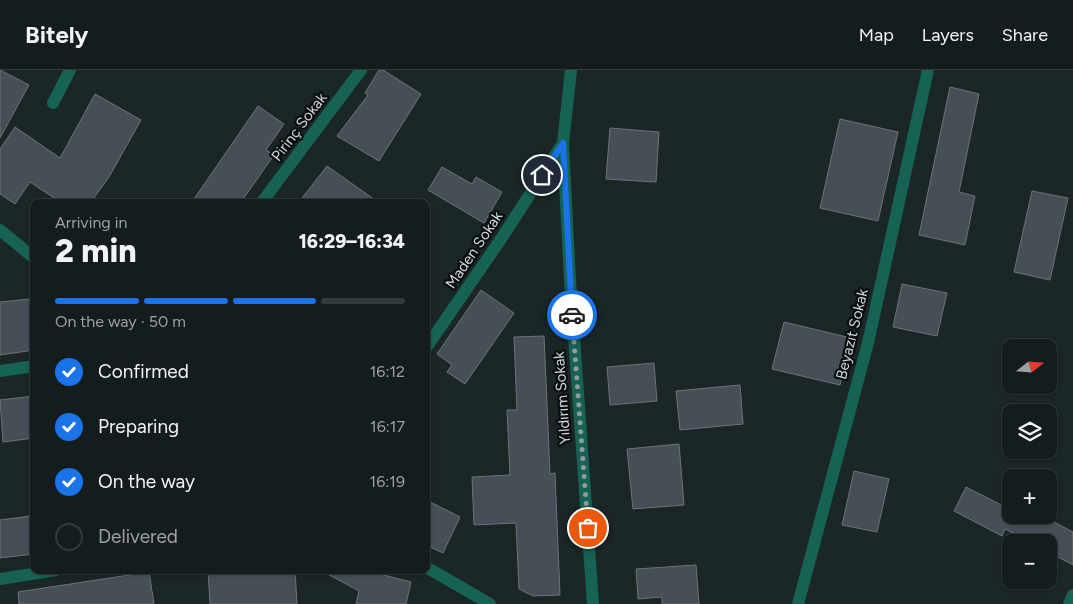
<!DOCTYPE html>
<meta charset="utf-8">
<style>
body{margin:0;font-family:Figtree,sans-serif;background:#1d2526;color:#f1f3f6;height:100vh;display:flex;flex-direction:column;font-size:19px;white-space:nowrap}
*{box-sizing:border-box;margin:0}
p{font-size:16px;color:#9da1a4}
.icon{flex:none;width:28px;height:28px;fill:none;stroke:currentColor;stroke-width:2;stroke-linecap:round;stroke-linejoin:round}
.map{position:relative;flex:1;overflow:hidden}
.drawer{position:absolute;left:30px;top:129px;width:400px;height:375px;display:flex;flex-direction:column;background:#141c1d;border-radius:10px;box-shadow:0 1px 4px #0004,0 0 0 1px #333a3b}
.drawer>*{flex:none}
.needle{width:32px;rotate:73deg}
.fabs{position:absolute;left:1002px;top:269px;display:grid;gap:10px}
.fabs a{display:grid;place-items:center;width:55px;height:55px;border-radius:10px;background:#141c1d;box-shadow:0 1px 4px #0004,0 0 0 1px #333a3b;font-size:25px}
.pin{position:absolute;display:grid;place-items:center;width:42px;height:42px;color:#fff;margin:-21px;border:2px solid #fff;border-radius:50%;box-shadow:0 1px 5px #0007}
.courier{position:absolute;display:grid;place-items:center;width:50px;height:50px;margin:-25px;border:4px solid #1a73e8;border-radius:50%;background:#fff;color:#222;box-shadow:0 1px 6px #0007}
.head em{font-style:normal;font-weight:800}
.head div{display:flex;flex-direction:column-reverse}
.head{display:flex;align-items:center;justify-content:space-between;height:85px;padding:0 25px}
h1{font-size:32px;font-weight:800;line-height:38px}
.bar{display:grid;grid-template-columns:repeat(4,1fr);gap:8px 5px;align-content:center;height:60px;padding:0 25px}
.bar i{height:6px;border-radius:4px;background:#333a3b}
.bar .selected{background:#1a73e8}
.bar p{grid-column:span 4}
ol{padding:0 25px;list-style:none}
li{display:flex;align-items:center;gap:15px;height:55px}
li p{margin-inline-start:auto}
li .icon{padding:5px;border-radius:50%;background:#1a73e8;color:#fff;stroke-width:4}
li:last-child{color:#9da1a4}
li i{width:28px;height:28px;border:2px solid #333a3b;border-radius:50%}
header{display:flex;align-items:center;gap:30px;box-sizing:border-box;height:70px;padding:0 25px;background:#141c1d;border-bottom:1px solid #333a3b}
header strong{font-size:24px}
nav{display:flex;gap:28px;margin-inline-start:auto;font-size:18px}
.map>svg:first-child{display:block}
.building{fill:#464f55;stroke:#6b747a}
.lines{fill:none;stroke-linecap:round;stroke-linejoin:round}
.service{stroke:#166354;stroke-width:12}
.minor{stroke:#166354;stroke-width:12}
.done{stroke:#929a9b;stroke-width:5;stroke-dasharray:0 9}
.route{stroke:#1a73e8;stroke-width:6}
.labels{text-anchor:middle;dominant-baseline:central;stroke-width:4.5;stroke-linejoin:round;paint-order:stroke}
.street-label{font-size:15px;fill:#d2d8d9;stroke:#090e0f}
</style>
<header>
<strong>Bitely</strong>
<nav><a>Map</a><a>Layers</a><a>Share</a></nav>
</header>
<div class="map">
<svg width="1073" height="534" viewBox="0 0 1073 534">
<rect width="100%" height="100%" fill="#1b2627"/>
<g class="building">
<path d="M 0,0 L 29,15 L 0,68 Z"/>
<path d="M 379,0 L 383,0 L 421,24 L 379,91 L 337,66 L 368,25 L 365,23 Z"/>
<path d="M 950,17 L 979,24 L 959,122 L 975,126 L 965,175 L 919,165 Z"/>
<path d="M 95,24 L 141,50 L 109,107 L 91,132 L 60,132 L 30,112 L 15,134 L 0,124 L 0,79 L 15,57 L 60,88 Z"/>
<path d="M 258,36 L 284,54 L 266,80 L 274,85 L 241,132 L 192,132 Z"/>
<path d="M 840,49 L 898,62 L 878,151 L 820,138 Z"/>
<path d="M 610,58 L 659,62 L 656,112 L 606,109 Z"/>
<path d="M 327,96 L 378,132 L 299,132 Z"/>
<path d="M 442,97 L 472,114 L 476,107 L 502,122 L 484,153 L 428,120 Z"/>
<path d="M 1032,121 L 1068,128 L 1050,210 L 1014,202 Z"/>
<path d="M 902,214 L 947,223 L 937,266 L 893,257 Z"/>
<path d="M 481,220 L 514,243 L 465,314 L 447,302 L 452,295 L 437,284 Z"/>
<path d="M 30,229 L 34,280 L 0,285 L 0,232 Z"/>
<path d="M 784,252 L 851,268 L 840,315 L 772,299 Z"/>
<path d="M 544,266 L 550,404 L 555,403 L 560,525 L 533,526 L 519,519 L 516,453 L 474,455 L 472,407 L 510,405 L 507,340 L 517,340 L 514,267 Z"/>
<path d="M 654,293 L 657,331 L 610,335 L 607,297 Z"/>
<path d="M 740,315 L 743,354 L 680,360 L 676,321 Z"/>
<path d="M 34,326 L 34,368 L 3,372 L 0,330 Z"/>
<path d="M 679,374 L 684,435 L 633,439 L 627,379 Z"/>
<path d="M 854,401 L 889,409 L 877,462 L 842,455 Z"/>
<path d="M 966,417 L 1011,440 L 1011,445 L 1041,445 L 1073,462 L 1073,495 L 1049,482 L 1049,472 L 1031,472 L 1005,459 L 1002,466 L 954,441 Z"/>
<path d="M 426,430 L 460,447 L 443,483 L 426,475 Z"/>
<path d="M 31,446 L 34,484 L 0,488 L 0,450 Z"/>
<path d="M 696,495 L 699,534 L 662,534 L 662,527 L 638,529 L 636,499 Z"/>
<path d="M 208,500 L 295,500 L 297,534 L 210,534 Z"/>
<path d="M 320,500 L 364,500 L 411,512 L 406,534 L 356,534 L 359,521 Z"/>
<path d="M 149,502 L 154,534 L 19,534 L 18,522 Z"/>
</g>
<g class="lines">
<path class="service" d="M 53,33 L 70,0"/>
<g class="minor">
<path d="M 571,0 L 563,73 L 570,210 L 593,534"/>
<path d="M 262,132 L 361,0"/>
<path d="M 0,160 L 34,188"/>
<path d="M 426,278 L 501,169 L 563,73"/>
<path d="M 0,301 L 34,296"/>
<path d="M 426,497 L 490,534"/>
<path d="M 0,509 L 56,500"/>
<path d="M 798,534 L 868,273 L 928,0"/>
<path d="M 1069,534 L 1073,525"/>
</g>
</g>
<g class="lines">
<path class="done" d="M 572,245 L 588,458"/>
<path class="route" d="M 542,105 L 563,73 L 572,245"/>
</g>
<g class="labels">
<g class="street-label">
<text transform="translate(299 57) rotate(-53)">Pirinç Sokak</text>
<text transform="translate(474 180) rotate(-56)">Maden Sokak</text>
<text transform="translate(852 264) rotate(-76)">Beyazıt Sokak</text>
<text transform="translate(562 328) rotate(-94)">Yıldırım Sokak</text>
</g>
</g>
</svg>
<div class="fabs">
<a><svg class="needle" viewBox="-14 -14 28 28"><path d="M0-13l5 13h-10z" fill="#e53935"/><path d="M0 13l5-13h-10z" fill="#9da1a4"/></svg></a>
<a><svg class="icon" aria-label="layers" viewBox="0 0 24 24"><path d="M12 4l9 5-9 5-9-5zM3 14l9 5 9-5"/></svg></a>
<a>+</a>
<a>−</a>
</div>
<div class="pin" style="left:588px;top:458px;background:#ea580c"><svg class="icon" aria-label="bag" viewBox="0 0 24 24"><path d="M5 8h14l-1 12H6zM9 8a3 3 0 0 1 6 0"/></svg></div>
<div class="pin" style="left:542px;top:105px;background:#1f2937"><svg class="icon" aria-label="home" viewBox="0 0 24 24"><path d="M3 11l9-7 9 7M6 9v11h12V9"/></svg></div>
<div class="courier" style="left:572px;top:245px"><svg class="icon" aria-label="car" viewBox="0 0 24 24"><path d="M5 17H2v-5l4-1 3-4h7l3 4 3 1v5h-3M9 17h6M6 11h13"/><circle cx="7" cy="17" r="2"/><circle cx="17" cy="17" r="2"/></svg></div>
<section class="drawer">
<div class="head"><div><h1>2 min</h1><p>Arriving in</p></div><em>16:29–16:34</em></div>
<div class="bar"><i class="selected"></i><i class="selected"></i><i class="selected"></i><i></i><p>On the way · 50 m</p></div>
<ol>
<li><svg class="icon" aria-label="check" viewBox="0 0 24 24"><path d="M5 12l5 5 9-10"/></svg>Confirmed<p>16:12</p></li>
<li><svg class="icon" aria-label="check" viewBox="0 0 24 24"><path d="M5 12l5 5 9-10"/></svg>Preparing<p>16:17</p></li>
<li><svg class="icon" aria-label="check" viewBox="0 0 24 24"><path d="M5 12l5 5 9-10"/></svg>On the way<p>16:19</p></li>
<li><i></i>Delivered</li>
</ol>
</section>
</div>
